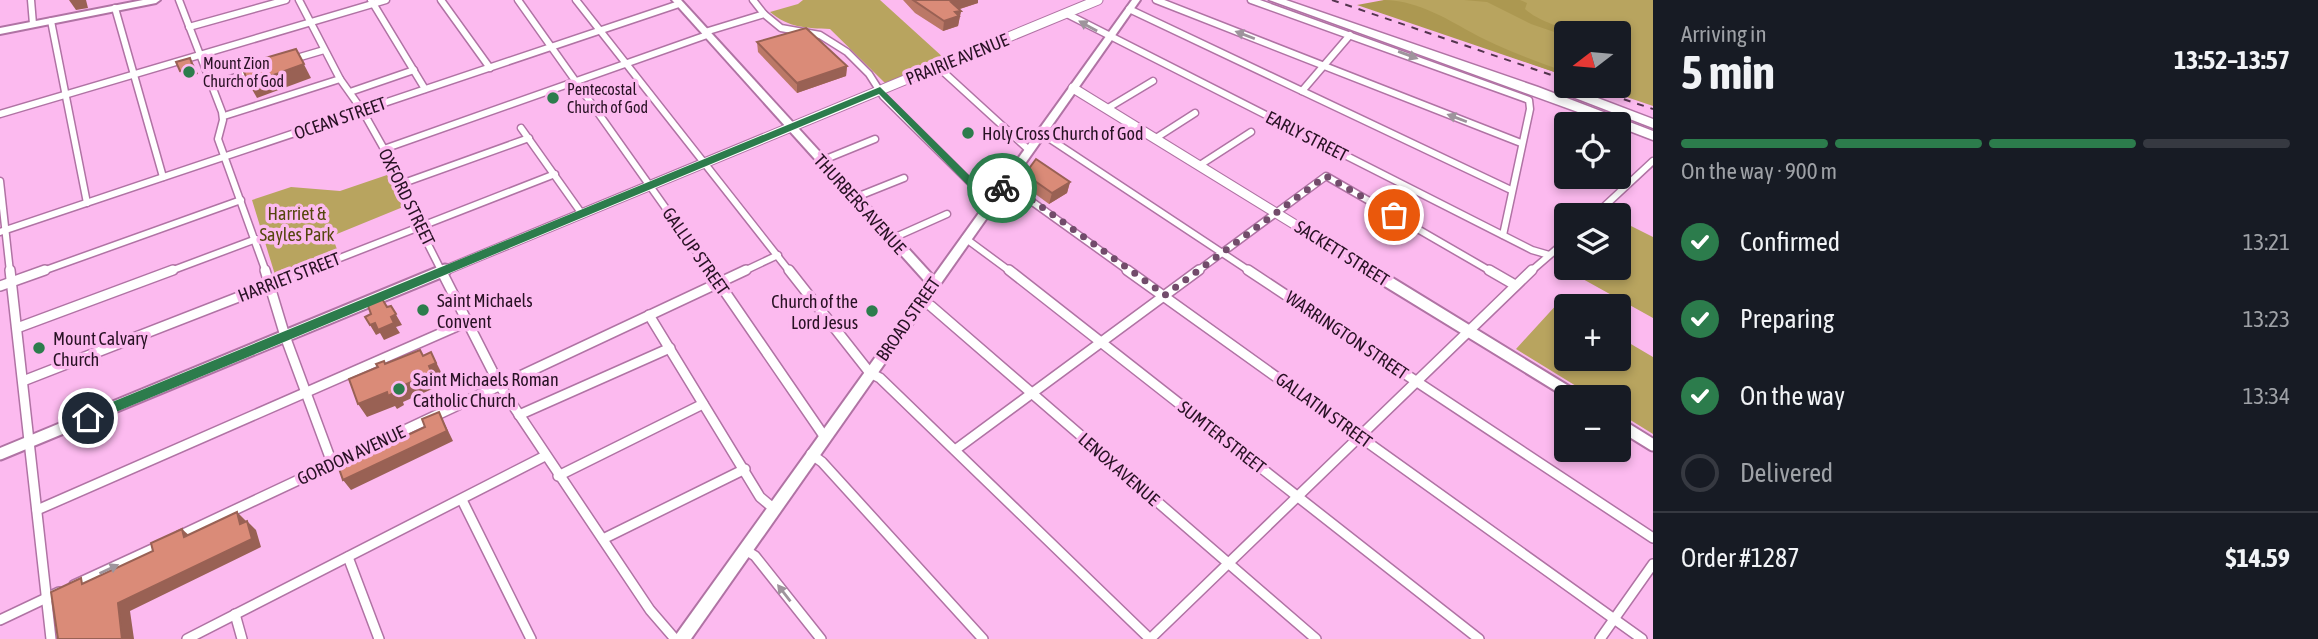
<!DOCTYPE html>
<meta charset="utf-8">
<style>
body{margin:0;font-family:"Asap Condensed",sans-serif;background:#20242c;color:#f1f3f6;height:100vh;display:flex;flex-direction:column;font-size:26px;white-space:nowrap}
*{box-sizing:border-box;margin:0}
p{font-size:23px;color:#9ea1a6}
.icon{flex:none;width:38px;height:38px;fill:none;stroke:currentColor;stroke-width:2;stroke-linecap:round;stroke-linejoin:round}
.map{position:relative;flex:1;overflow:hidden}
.side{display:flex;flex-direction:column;background:#171b24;width:665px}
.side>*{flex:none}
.needle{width:46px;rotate:254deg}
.buttons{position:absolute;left:1554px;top:21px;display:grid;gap:14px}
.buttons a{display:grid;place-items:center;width:77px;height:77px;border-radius:7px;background:#171b24;box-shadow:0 4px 10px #0003;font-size:35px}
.pin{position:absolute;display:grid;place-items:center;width:60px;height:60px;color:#fff;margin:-30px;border:4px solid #fff;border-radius:50%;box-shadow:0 2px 7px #0007}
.courier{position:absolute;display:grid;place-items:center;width:70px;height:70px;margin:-35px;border:5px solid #2c7c4c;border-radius:50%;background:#fff;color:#222;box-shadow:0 2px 9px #0007}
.headline em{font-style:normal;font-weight:700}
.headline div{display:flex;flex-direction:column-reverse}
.headline{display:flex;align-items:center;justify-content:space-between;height:119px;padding:0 28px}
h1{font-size:46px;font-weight:700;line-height:52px}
.bar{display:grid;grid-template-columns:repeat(4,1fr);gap:10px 7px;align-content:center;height:84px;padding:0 28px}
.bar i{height:9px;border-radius:5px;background:#363941}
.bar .selected{background:#2c7c4c}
.bar p{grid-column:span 4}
.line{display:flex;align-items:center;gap:18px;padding:0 28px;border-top:2px solid #363941}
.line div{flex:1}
ol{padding:0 28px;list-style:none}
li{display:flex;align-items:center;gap:21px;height:77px}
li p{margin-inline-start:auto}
li .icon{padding:7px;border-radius:50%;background:#2c7c4c;color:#fff;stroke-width:4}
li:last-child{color:#9ea1a6}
li i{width:38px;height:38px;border:4px solid #363941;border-radius:50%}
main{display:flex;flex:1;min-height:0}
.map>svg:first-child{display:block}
.green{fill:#b8a45f}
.forest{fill:#ac9851}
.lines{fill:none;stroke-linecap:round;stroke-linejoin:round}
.minor-far1-casing{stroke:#b073a4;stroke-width:9}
.minor-casing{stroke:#b073a4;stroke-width:12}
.tertiary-far1-casing{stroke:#b073a4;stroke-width:11}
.tertiary-casing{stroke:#b073a4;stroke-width:15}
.secondary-casing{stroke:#b073a4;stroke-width:4}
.primary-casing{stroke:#b073a4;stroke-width:4}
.motorway-casing{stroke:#b073a4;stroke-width:3}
.minor-far1{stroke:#fff;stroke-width:6}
.minor{stroke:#fff;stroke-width:9}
.tertiary-far1{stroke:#fff;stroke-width:9}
.tertiary{stroke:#fff;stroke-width:11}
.secondary{fill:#fff;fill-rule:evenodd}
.primary{fill:#fff;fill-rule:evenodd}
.motorway{fill:#fff;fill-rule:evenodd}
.rail{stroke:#54344e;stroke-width:2;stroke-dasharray:7 7;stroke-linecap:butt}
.wall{fill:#bb7867}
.shaded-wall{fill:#996154}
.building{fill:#da8b78;stroke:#996154;stroke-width:2}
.oneway{fill:#9e949c}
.route{fill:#2c7c4c}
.done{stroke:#724c6b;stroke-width:7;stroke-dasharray:0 12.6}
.poi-dot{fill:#2c7c4c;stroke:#fcbaef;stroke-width:2.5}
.labels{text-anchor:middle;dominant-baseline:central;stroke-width:7;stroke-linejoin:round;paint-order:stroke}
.far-poi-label{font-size:16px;fill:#281124;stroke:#fcbaef;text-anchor:start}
.street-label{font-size:18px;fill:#281124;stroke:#fcbaef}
.poi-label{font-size:18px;fill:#281124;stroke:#fcbaef;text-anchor:start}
.park-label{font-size:18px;fill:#55460d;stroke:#fcbaef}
</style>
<main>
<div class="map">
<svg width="1653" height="639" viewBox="0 0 1653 639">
<rect width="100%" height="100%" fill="#fcbaef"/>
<g class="green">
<path d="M 803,0 L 880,0 L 945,59 L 885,83 L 830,29 C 806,28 789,28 770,12 L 798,4 Z"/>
<path d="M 1383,0 L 1653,0 L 1653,106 L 1594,86 L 1619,86 L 1619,33 L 1566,33 L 1566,76 L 1478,45 Z"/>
<path d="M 387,175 L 403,207 L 332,236 L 338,252 L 276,278 L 252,200 L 291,187 L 340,191 Z"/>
<path d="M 1619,220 L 1653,237 L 1653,318 L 1554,263 L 1566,252 L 1566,268 L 1619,268 Z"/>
<path d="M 1559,302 L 1566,306 L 1566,359 L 1619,359 L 1619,337 L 1653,357 L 1653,434 L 1619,413 L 1619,397 L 1594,397 L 1516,349 Z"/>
</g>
<g class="forest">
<path d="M 1384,0 C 1412,0 1441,15 1465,29 C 1497,47 1532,60 1566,72 L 1566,76 L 1357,5 Z"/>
<path d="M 1464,0 L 1520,0 L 1527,3 L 1525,9 C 1538,21 1565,30 1583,31 C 1593,32 1596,29 1605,33 L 1566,33 L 1566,36 L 1531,24 L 1487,2 Z"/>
</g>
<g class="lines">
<g class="minor-far1-casing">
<g id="minor-far1">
<path d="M 31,0 L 33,24"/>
<path d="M 179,0 L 222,112 L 223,120 L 218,139 L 266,272"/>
<path d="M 299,0 L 340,79 L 362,110 L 384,149 L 398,185 L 442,272"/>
<path d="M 371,0 L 425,89"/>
<path d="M 441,0 L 490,68"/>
<path d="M 518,0 L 711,272"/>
<path d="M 576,0 L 790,272"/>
<path d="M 753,0 L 764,14 L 781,28 L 820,35 L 847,52 L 869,74 L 883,96 L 984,196 L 992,200"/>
<path d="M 1156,0 L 1521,143"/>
<path d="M 1251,0 L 1529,100 L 1530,109 L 1503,235"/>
<path d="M 115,8 L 163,177"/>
<path d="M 1129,9 L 1511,190"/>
<path d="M 1067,14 L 1532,250 L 1549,255"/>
<path d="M 51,21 L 87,203"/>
<path d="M 189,27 L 286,0"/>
<path d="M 705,32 L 764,14"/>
<path d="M 290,60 L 324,50"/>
<path d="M 938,67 L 1029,150"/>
<path d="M 211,85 L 255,71"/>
<path d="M 1302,91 L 1350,35"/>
<path d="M 350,92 L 414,70"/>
<path d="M 1108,108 L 1153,81"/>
<path d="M 0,114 L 386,0"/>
<path d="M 224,116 L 340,79"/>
<path d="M 521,128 L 582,214"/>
<path d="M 1041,133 L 1251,272"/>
<path d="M 1156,138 L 1195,113"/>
<path d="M 384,149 L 707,35"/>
<path d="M 821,161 L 875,139"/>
<path d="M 1200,165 L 1251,132"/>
<path d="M 0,181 L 10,272"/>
<path d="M 1006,183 L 1130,272"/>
<path d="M 398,185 L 529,138"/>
<path d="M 854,198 L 904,178"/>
<path d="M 1595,215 L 1653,161"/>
<path d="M 0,232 L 679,4"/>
<path d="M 965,238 L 1011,272"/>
<path d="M 891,239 L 947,214"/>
<path d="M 40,272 L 241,200"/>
<path d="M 168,272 L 256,239"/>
<path d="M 304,272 L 555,174"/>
<path d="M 742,272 L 778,255"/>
<path d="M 1196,272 L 1326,176 L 1492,272"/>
<path d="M 1530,272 L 1566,241"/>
</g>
</g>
<g class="minor-casing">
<g id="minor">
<path d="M 10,270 L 51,639"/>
<path d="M 265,270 L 285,336 L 332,463"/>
<path d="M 441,270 L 500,386 L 650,610 L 675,639"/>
<path d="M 710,270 L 824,436"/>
<path d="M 789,270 L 870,373 L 880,378 L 1150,639 L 1532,270"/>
<path d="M 1009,270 L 1479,639"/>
<path d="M 1127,270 L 1642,639"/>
<path d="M 1248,270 L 1653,538"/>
<path d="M 1489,270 L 1515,285"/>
<path d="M 0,286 L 45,270"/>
<path d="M 921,301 L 931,306 L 1316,639"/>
<path d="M 649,315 L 760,497 L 773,508"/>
<path d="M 17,328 L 173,270"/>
<path d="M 23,381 L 308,270"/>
<path d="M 519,415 L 670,348"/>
<path d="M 955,450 L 1199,270"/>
<path d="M 811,454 L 822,462 L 983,639"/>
<path d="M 558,476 L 703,404"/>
<path d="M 462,500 L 531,639"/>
<path d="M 37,510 L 469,321"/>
<path d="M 179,536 L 746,270"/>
<path d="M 603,539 L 745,469"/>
<path d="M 744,549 L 755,556 L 821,639"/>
<path d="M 348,557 L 379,639"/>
<path d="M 74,585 L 161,545"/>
<path d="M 235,614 L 242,639"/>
<path d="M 0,620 L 59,592"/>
<path d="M 187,639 L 545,456"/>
<path d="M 1600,639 L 1653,564"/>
</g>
</g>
<g class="tertiary-far1-casing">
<g id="tertiary-far1">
<path d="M 1073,88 L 1372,272"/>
<path d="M 441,272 L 1098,0"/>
</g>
</g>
<g class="tertiary-casing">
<g id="tertiary">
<path d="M 1369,270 L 1576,397"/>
<path d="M 1619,424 L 1653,445"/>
<path d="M 0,454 L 445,270"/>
</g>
</g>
<g class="secondary-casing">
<path id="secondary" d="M 672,0 L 681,0 L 937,280 L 939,283 L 937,286 L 929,286 Z"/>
</g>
<g class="primary-casing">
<g id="primary">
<path d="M 143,0 L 160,0 L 156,3 L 0,34 L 0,28 Z"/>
<path d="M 1132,0 L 1140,0 L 691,639 L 673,639 Z"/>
</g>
</g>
<g class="motorway-casing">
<g id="motorway">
<path d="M 1269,0 L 1286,0 L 1538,87 L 1653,131 L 1653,140 L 1619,127 L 1619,124 L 1611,124 Z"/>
<path d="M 1574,89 L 1653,119 L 1653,128 L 1570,96 L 1570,90 Z"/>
</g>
</g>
<use href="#minor-far1" class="minor-far1"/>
<use href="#minor" class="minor"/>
<use href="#tertiary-far1" class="tertiary-far1"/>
<use href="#tertiary" class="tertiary"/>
<use href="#secondary" class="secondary"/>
<use href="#primary" class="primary"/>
<use href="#motorway" class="motorway"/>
<g class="rail">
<path d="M 1332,0 L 1566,80"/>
<path d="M 1584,86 L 1653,109"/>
</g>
</g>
<g class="wall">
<path d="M 903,0 L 978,0 L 978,3 L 960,9 L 961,11 L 958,26 L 943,31 L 915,13 Z"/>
<path d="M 757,42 L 847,66 L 846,76 L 797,93 L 758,52 Z"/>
<path d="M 1025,174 L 1070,182 L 1067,193 L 1049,204 L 1023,185 Z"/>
</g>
<g class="shaded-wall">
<path d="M 69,0 L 86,0 L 88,8 L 76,10 Z"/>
<path d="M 958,0 L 978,0 L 978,3 L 950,12 L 951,2 Z"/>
<path d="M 961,11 L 958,26 L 943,31 L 944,21 L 955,12 Z"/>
<path d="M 296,49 L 311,78 L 257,98 L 249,84 Z"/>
<path d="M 190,58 L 194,65 L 198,74 L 184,78 L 180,71 Z"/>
<path d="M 847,66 L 846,76 L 797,93 L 797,83 Z"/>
<path d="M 1070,182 L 1067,193 L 1049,204 L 1052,193 Z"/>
<path d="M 391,306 L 402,325 L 396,327 L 400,333 L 384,340 L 380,333 L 376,335 L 370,325 L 391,317 Z"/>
<path d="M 431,352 L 443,376 L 436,379 L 439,386 L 403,402 L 404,405 L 397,409 L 395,406 L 367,417 L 358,404 L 395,389 L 429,366 Z"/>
<path d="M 439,412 L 453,441 L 351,490 L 343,480 L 447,431 Z"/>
<path d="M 237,512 L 246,521 L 250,533 L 240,524 Z"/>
<path d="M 247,521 L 256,530 L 261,547 L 130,611 L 134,639 L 122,639 L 118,603 Z"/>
<path d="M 182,529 L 192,538 L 184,537 Z"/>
</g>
<g class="building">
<path d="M 913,0 L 958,0 L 951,2 L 961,11 L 955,12 L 959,16 L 944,21 Z"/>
<path d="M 806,28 L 847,66 L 797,83 L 757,42 Z"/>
<path d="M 296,49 L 304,64 L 249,84 L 241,65 Z"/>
<path d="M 190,58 L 193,67 L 180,71 L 176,62 Z"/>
<path d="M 1036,159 L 1070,182 L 1052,193 L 1025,174 Z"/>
<path d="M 381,297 L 387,307 L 391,306 L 396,314 L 391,317 L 394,323 L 378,330 L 375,323 L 370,325 L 365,317 L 371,314 L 367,303 Z"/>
<path d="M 420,350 L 423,356 L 431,352 L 436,363 L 429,366 L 432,373 L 395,389 L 396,392 L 388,396 L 387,392 L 358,404 L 349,379 L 378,367 L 376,364 L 384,361 L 385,364 Z"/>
<path d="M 439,412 L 447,431 L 343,480 L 336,460 L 354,451 L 357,459 L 386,446 L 384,442 L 396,437 L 397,440 L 425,427 L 422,419 Z"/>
<path d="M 237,512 L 240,524 L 247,521 L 252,539 L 118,603 L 122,639 L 58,639 L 51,592 L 81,578 L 82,584 L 153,551 L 151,543 L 182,529 L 184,537 Z"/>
</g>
<defs><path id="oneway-solid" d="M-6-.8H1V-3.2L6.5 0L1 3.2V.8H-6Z" transform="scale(1.75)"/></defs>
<g class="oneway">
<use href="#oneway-solid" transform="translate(1088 26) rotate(-151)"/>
<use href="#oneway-solid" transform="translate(1245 35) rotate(-159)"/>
<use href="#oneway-solid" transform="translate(1408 55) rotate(20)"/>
<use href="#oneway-solid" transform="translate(1457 118) rotate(-159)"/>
<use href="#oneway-solid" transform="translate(109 569) rotate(-25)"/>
<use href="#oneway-solid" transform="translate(784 593) rotate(-128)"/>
</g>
<path class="route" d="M 880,87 L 988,194 L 991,195 L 998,186 L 1005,186 L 1007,188 L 996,202 L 981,199 L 879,94 L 92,422 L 83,422 L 81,418 L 83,414 Z"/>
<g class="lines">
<path class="done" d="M 1002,188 L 1006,183 L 1014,187 L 1165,295 L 1326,176 L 1394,215"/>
</g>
<g class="poi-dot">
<circle cx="189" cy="72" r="7"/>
<circle cx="553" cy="98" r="7"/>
<circle cx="968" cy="133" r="7"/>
<circle cx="423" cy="310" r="7"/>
<circle cx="872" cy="311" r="7"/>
<circle cx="39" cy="348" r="7"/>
<circle cx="399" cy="389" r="7"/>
</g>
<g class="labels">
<g class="far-poi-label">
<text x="203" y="63">Mount Zion<tspan x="203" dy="18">Church of God</tspan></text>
<text x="567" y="89">Pentecostal<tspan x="567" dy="18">Church of God</tspan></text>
</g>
<g class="street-label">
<text transform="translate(957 59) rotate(-22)">PRAIRIE AVENUE</text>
<text transform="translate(340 118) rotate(-19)">OCEAN STREET</text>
<text transform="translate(1307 136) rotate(27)">EARLY STREET</text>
<text transform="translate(407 197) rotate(64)">OXFORD STREET</text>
<text transform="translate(860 204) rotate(48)">THURBERS AVENUE</text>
<text transform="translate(696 251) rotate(55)">GALLUP STREET</text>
<text transform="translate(1342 253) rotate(32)">SACKETT STREET</text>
<text transform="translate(289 277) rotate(-21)">HARRIET STREET</text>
<text transform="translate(908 319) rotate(-55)">BROAD STREET</text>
<text transform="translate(1347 335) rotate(34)">WARRINGTON STREET</text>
<text transform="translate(1324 410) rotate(36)">GALLATIN STREET</text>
<text transform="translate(1222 437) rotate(38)">SUMTER STREET</text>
<text transform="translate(351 455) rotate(-25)">GORDON AVENUE</text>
<text transform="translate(1119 469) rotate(41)">LENOX AVENUE</text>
</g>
<g class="poi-label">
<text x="982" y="133">Holy Cross Church of God</text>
<text x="437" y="300">Saint Michaels<tspan x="437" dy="21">Convent</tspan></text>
<text x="858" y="301" text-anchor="end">Church of the<tspan x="858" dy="21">Lord Jesus</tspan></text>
<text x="53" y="338">Mount Calvary<tspan x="53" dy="21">Church</tspan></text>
<text x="413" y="379">Saint Michaels Roman<tspan x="413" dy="21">Catholic Church</tspan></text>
</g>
<g class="park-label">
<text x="297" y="213">Harriet &amp;<tspan x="297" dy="21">Sayles Park</tspan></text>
</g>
</g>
</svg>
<div class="buttons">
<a><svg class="needle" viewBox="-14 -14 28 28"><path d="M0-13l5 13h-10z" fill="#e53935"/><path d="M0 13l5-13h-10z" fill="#9ea1a6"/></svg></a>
<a><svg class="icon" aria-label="locate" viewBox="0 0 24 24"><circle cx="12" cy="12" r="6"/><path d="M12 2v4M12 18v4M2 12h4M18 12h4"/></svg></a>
<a><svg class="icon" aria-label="layers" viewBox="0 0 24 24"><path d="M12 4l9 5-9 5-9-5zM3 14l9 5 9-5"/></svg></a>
<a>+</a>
<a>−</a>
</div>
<div class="pin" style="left:1394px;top:215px;background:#ea580c"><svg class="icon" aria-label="bag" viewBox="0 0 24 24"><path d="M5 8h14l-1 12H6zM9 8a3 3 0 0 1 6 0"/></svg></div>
<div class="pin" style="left:88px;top:418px;background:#1f2937"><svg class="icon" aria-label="home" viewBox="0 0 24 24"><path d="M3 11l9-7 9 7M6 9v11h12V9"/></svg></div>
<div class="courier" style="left:1002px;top:188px"><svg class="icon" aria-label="bike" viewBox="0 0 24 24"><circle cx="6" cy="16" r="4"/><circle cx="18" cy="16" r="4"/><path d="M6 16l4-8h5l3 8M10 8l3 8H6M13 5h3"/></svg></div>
</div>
<section class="side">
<div class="headline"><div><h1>5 min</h1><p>Arriving in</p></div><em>13:52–13:57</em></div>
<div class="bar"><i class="selected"></i><i class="selected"></i><i class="selected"></i><i></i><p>On the way · 900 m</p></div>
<ol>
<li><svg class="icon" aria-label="check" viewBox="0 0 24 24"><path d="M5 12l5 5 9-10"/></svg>Confirmed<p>13:21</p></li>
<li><svg class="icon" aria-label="check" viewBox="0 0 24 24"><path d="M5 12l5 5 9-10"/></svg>Preparing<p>13:23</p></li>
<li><svg class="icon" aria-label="check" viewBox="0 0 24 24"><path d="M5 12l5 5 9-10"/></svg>On the way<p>13:34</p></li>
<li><i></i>Delivered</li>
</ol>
<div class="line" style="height:91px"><div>Order #1287</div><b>$14.59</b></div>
</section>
</main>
